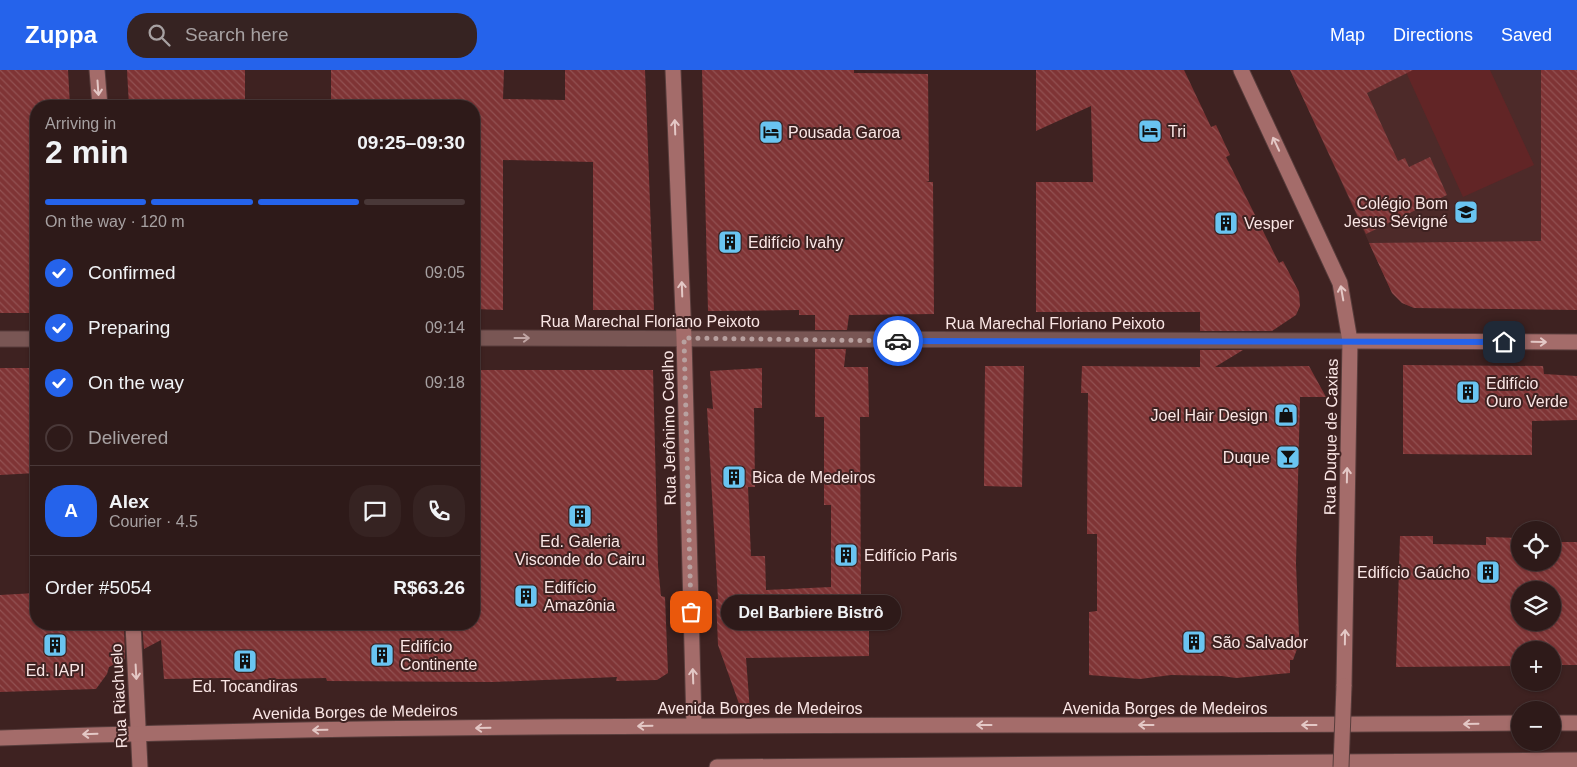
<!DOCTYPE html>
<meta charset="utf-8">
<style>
body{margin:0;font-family:Helvetica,sans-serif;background:#362322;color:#f1f3f6;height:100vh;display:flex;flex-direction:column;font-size:19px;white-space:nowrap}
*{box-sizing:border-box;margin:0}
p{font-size:16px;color:#a7a1a2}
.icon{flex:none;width:28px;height:28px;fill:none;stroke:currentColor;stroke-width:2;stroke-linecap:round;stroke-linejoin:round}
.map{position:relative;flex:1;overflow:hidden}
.sheet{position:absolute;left:30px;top:30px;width:450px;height:530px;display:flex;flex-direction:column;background:#2e1a19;border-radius:20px;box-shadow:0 1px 4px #0004,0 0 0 1px #493838}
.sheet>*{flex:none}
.fabs{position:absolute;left:1511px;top:451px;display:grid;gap:10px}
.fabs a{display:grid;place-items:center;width:50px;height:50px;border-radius:50%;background:#2e1a19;box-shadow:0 1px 4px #0004,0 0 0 1px #493838;font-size:25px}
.pin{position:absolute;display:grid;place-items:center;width:42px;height:42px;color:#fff;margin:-21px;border-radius:10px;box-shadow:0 2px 8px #0006}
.courier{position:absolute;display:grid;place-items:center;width:50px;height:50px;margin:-25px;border:4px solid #2563eb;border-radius:50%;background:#fff;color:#222;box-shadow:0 1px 6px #0007}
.bubble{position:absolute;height:35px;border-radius:18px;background:#2e1a19;box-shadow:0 1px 4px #0004,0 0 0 1px #493838;font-size:16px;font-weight:700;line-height:35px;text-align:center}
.head em{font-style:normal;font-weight:700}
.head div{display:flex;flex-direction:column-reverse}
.head{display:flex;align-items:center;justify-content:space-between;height:85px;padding:0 15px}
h1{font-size:32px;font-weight:700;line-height:38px}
.bar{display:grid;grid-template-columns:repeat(4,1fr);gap:8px 5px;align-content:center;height:60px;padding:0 15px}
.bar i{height:6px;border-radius:4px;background:#493838}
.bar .current{background:#2563eb}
.bar p{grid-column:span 4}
.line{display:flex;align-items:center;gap:12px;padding:0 15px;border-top:1px solid #493838}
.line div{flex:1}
.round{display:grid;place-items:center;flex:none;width:52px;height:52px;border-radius:20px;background:#362322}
ol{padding:0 15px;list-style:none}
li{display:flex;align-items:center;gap:15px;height:55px}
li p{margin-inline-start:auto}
li .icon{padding:5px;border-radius:50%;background:#2563eb;color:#fff;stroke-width:4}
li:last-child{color:#a7a1a2}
li i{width:28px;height:28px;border:2px solid #493838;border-radius:50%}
header{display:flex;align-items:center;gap:30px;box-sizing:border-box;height:70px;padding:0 25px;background:#2563eb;color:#fff}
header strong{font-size:24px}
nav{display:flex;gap:28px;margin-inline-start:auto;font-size:18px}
.search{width:350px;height:45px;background:#362322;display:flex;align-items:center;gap:12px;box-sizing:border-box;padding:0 18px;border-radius:20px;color:#a7a1a2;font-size:19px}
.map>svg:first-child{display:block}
.built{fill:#4d2a29}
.grass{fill:#622526}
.building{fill:url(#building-back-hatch);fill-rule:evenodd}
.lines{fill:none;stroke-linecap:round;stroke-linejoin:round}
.street-casing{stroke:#583d3c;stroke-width:17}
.secondary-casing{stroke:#583d3c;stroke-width:17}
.street{stroke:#795654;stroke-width:15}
.secondary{stroke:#a46c6a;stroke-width:15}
.secondary-bridge-casing{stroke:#583d3c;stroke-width:17;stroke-linecap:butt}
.secondary-bridge{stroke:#a46c6a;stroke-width:15}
.oneway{stroke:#e4c8c6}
.oneway2{stroke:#c0a5a4}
.done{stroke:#b8a1a0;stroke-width:5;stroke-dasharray:0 9}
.route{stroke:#2563eb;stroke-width:6}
.labels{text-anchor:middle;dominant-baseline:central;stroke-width:4;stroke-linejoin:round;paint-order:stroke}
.poi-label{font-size:16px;fill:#fae6e5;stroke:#3e2221;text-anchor:start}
.street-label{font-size:16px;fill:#fae6e5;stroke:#3e2221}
</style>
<header>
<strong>Zuppa</strong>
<div class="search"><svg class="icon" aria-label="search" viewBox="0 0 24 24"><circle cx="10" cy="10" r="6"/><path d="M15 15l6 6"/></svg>Search here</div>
<nav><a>Map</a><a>Directions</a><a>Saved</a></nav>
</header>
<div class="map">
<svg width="1577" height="697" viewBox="0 0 1577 697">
<defs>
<pattern id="building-back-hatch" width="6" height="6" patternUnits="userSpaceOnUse" patternTransform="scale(1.25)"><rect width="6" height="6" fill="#7f3435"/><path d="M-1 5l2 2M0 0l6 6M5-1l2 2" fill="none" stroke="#925152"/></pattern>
</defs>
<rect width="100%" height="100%" fill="#3e2221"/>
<path class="built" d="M 1290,0 L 1577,0 L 1577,240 L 1414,238 L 1402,233 L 1392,223 Z"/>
<path class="grass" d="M 1405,0 L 1490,0 L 1534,95 L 1463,127 Z"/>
<g class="building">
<path d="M 0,0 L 68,0 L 70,36 L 36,36 L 36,133 L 29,134 L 33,243 L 0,243 Z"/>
<path d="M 127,0 L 245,0 L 245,36 L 129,36 Z"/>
<path d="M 331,0 L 504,0 L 503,29 L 565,30 L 565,0 L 645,0 L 654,240 L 593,240 L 593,92 L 503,90 L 503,240 L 474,239 L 474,36 L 331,36 Z"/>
<path d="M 702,0 L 854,0 L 854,3 L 928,4 L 929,111 L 926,112 L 933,112 L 934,244 L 849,245 L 847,260 L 815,260 L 815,245 L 799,245 L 799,240 L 708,241 Z"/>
<path d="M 1036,0 L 1184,0 L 1211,57 L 1216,55 L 1230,85 L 1226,87 L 1279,193 L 1283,191 L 1299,222 L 1300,236 L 1296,245 L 1272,261 L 1200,261 L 1200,242 L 1036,242 L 1036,112 L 1093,112 L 1091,36 L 1036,61 Z"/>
<path d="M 1290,0 L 1413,0 L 1367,23 L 1398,91 L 1405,88 L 1409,97 L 1430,87 L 1447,125 L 1366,164 Z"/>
<path d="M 1541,0 L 1577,0 L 1577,240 L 1414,238 L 1402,233 L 1392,223 L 1369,173 L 1541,171 Z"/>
<path d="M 815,279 L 846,279 L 844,297 L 868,297 L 869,347 L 860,347 L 861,535 L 869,535 L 869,586 L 746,588 L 750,641 L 742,642 L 718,575 L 716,529 L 718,529 L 707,338 L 713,339 L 710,301 L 762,298 L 762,338 L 754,338 L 755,417 L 748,417 L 751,486 L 765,486 L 766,520 L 831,517 L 831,435 L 824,435 L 824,347 L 815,347 Z"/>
<path d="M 1200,280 L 1243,280 L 1215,297 L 1309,296 L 1326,327 L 1300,327 L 1296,494 L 1299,565 L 1297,579 L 1293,590 L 1290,590 L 1290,603 L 1236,608 L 1222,606 L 1171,605 L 1140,609 L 1089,605 L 1089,542 L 1097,541 L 1097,464 L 1087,464 L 1088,323 L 1081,323 L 1082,296 L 1200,297 Z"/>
<path d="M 1403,295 L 1543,296 L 1544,304 L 1577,306 L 1577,350 L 1532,351 L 1532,385 L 1403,384 Z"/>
<path d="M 985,296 L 1024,296 L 1022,417 L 984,416 Z"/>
<path d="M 0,298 L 36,298 L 36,403 L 0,405 Z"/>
<path d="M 474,300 L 653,300 L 658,496 L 661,526 L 665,527 L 668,603 L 657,610 L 616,611 L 617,607 L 493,612 L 327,611 L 326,608 L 228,610 L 227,608 L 164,609 L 161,570 L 144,579 L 142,554 L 474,554 Z"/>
<path d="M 1400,466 L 1433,466 L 1433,474 L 1486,475 L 1486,467 L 1520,468 L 1520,492 L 1552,492 L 1552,472 L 1577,472 L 1577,595 L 1552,595 L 1552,580 L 1520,580 L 1520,596 L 1396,597 ZM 1520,520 L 1552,520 L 1552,552 L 1520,552 Z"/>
<path d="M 36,523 L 36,554 L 124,554 L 125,589 L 109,597 L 107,604 L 96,619 L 0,622 L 0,525 Z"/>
</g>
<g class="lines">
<g class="street-casing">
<g id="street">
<path d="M 474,268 L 1350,271"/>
<path d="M 0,269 L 36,269"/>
</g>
</g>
<g class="secondary-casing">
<g id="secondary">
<path d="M 97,0 L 100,36"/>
<path d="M 673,0 L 684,268 L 694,655"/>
<path d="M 1241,0 L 1340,213 L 1350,271 L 1344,616"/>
<path d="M 1350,271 L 1577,272"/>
<path d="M 133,554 L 140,697"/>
<path d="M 1552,653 L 1577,653"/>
<path d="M 0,668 C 506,650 1013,658 1520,653"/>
<path d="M 717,697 L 1577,690"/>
</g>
</g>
<use href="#street" class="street"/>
<use href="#secondary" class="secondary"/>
<g class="secondary-bridge-casing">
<path id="secondary-bridge" d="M 1341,697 L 1344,616"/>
</g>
<use href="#secondary-bridge" class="secondary-bridge"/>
</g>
<defs><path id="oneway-shaft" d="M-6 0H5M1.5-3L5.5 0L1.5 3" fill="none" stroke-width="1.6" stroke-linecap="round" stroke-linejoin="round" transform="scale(1.25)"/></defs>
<g class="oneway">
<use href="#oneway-shaft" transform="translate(98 18) rotate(86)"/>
<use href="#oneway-shaft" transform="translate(675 57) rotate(-92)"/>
<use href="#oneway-shaft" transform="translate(1276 74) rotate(-115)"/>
<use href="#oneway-shaft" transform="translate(682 219) rotate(-92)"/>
<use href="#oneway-shaft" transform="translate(1342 223) rotate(-100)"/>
<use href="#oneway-shaft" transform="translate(1539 272) rotate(1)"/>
<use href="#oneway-shaft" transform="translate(1347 405) rotate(-89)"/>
<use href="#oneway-shaft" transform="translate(1345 567) rotate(-89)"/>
<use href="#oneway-shaft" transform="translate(136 602) rotate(87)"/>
<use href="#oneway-shaft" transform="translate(693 606) rotate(-92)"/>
<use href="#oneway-shaft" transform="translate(1471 654) rotate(179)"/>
<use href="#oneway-shaft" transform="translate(984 655) rotate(180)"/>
<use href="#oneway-shaft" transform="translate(1146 655) rotate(180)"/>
<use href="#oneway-shaft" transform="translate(1309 655) rotate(180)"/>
<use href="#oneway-shaft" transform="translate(645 656) rotate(179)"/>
<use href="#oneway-shaft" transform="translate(483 658) rotate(179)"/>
<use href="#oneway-shaft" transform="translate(320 660) rotate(179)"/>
<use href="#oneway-shaft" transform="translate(90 664) rotate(178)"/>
</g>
<use class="oneway2" href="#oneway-shaft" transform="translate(522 268)"/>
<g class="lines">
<path class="done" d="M 691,542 L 684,268 L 898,271"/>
<path class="route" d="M 898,271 L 1504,272"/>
</g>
<defs>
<g id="hotel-square" transform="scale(1.25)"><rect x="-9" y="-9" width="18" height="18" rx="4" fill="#69c4f1" stroke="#3e2221"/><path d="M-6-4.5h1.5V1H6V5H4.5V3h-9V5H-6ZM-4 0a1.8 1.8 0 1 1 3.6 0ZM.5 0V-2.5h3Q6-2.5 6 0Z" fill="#111"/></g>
<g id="school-square" transform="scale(1.25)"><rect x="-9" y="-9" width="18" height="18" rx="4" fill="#69c4f1" stroke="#3e2221"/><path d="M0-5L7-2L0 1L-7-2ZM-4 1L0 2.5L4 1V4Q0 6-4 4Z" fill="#111"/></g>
<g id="building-square" transform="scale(1.25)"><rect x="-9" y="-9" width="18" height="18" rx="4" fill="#69c4f1" stroke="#3e2221"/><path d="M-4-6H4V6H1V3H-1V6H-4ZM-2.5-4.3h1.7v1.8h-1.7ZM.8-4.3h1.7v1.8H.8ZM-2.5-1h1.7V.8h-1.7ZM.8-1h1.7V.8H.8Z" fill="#111"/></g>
<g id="shop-square" transform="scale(1.25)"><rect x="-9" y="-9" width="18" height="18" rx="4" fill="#69c4f1" stroke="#3e2221"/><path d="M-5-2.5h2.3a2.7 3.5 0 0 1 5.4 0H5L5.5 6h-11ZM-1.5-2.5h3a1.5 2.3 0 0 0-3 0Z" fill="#111"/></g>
<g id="bar-square" transform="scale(1.25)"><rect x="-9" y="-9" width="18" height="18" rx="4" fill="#69c4f1" stroke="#3e2221"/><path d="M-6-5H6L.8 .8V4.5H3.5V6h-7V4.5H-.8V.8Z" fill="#111"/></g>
</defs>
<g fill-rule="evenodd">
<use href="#hotel-square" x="1150" y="61"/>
<use href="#hotel-square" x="771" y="62"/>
<use href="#school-square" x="1466" y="142"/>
<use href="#building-square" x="1226" y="153"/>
<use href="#building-square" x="730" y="172"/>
<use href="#building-square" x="1468" y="322"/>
<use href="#shop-square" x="1286" y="345"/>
<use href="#bar-square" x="1288" y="387"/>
<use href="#building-square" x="734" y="407"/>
<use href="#building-square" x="580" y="446"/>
<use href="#building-square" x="846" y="485"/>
<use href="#building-square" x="1488" y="502"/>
<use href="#building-square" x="526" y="526"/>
<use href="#building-square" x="1194" y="572"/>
<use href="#building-square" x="55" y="575"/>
<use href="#building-square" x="382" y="585"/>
<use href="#building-square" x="245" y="591"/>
</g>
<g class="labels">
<g class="poi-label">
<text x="1168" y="61">Tri</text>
<text x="788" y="62">Pousada Garoa</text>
<text x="1448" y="133" text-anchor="end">Colégio Bom<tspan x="1448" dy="18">Jesus Sévigné</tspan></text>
<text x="1244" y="153">Vesper</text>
<text x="748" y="172">Edifício Ivahy</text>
<text x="1486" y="313">Edifício<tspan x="1486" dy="18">Ouro Verde</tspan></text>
<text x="1268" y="345" text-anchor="end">Joel Hair Design</text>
<text x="1270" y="387" text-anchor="end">Duque</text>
<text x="752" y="407">Bica de Medeiros</text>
<text x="580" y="471" text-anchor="middle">Ed. Galeria<tspan x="580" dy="18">Visconde do Cairu</tspan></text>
<text x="864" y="485">Edifício Paris</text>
<text x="1470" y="502" text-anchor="end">Edifício Gaúcho</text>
<text x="544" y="517">Edifício<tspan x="544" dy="18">Amazônia</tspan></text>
<text x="1212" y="572">São Salvador</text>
<text x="400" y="576">Edifício<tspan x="400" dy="18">Continente</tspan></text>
<text x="55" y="600" text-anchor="middle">Ed. IAPI</text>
<text x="245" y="616" text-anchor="middle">Ed. Tocandiras</text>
</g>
<g class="street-label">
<text x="650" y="251">Rua Marechal Floriano Peixoto</text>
<text x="1055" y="253">Rua Marechal Floriano Peixoto</text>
<text transform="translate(669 358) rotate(-91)">Rua Jerônimo Coelho</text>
<text transform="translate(1331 367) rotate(-89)">Rua Duque de Caxias</text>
<text transform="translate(119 626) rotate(-93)">Rua Riachuelo</text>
<text x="760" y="638">Avenida Borges de Medeiros</text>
<text x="1165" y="638">Avenida Borges de Medeiros</text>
<text transform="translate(355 642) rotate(-1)">Avenida Borges de Medeiros</text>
</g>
</g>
</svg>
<div class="fabs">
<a><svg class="icon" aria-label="locate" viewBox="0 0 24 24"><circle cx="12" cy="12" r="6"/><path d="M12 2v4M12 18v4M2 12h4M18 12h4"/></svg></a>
<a><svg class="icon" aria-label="layers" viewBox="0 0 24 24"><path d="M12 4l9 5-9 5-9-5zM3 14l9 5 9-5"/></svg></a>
<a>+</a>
<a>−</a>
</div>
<div class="pin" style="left:691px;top:542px;background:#ea580c"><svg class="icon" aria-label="bag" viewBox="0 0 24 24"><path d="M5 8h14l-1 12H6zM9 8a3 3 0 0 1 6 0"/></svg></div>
<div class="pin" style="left:1504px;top:272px;background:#1f2937"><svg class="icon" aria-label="home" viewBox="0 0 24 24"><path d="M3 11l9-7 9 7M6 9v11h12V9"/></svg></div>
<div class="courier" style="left:898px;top:271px"><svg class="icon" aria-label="car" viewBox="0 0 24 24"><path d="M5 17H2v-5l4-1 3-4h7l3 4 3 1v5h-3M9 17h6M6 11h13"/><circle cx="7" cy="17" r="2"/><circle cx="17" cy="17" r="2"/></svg></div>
<div class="bubble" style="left:721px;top:525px;width:180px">Del Barbiere Bistrô</div>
<section class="sheet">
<div class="head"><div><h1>2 min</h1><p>Arriving in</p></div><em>09:25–09:30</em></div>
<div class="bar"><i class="current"></i><i class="current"></i><i class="current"></i><i></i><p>On the way · 120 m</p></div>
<ol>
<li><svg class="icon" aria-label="check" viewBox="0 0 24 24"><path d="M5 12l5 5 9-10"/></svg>Confirmed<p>09:05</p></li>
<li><svg class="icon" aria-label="check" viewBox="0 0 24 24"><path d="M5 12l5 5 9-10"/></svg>Preparing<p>09:14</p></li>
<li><svg class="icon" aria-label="check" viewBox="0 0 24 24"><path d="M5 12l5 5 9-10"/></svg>On the way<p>09:18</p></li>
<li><i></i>Delivered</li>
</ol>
<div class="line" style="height:90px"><b class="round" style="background:#2563eb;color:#fff">A</b><div><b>Alex</b><p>Courier · 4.5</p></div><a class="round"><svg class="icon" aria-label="chat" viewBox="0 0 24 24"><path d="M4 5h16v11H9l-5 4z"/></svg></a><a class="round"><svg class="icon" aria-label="phone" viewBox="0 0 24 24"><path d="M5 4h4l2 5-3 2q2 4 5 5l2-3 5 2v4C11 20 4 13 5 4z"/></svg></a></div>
<div class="line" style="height:65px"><div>Order #5054</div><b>R$63.26</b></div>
</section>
</div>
